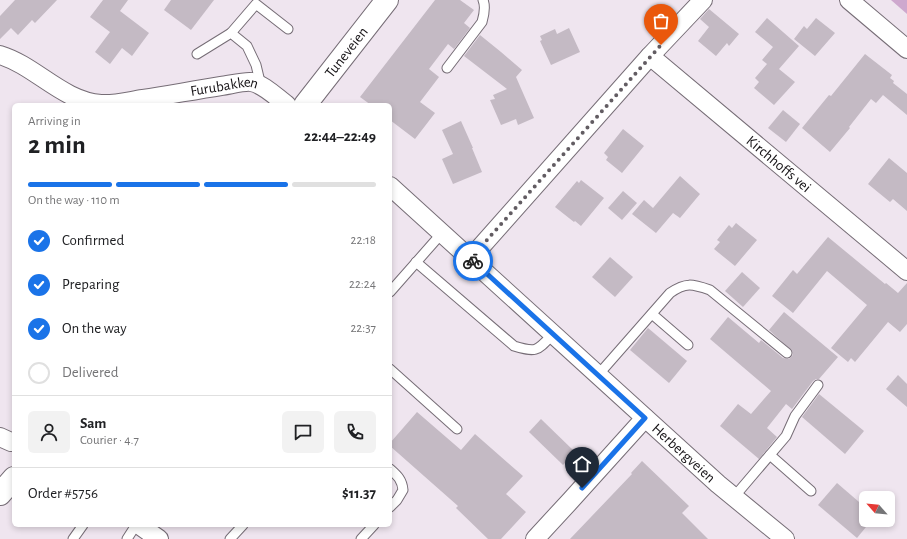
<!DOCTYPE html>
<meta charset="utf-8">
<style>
body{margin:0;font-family:"Alegreya Sans",sans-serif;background:#f2f2f2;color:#202124;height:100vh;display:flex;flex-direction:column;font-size:15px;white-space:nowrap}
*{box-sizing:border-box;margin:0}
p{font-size:13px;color:#757577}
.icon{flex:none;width:22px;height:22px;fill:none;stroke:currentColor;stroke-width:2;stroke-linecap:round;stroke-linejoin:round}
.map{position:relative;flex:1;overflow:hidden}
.side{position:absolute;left:12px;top:103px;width:380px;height:424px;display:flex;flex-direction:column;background:#fff;border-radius:6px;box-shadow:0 2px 6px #0003}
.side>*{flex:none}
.needle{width:26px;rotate:297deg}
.buttons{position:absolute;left:859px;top:491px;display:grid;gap:8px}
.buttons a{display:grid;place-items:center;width:36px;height:36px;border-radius:6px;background:#fff;box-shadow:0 2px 6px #0003;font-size:20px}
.pin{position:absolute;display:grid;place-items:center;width:34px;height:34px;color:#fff;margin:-41px -17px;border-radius:50% 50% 50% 0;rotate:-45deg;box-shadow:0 0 4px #0007}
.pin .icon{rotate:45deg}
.courier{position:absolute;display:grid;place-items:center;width:40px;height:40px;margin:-20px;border:3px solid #1a73e8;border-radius:50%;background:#fff;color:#222;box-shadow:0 1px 5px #0007}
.summary em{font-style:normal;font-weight:700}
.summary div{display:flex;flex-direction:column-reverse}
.summary{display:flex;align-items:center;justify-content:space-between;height:68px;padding:0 16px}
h1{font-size:26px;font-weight:700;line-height:30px}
.bar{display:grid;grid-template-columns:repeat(4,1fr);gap:6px 4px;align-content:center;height:48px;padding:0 16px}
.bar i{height:5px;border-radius:3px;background:#e0e0e0}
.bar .current{background:#1a73e8}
.bar p{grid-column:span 4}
.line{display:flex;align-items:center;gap:10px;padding:0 16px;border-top:1px solid #e0e0e0}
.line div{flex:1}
.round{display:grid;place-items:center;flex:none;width:42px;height:42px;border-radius:6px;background:#f2f2f2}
ol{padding:0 16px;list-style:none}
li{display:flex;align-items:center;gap:12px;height:44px}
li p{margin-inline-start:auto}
li .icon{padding:4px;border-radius:50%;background:#1a73e8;color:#fff;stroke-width:4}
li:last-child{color:#757577}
li i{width:22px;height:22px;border:2px solid #e0e0e0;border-radius:50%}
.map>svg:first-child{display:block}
.green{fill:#cea8ce}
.building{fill:#c4bac4}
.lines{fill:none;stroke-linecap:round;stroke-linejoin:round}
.lane-casing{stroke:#766d76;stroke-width:11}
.street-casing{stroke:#766d76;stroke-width:20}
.primary-casing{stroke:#766d76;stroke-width:24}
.lane{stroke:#fff;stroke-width:9}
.street{stroke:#fff;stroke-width:18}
.primary{stroke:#fff;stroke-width:22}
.done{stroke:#625c62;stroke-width:4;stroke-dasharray:0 7.2}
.route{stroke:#1a73e8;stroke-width:5}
.labels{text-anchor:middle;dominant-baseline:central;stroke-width:3.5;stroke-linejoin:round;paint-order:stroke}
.street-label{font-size:15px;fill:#161316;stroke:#efe5ef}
</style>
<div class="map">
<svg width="907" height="539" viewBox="0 0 907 539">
<rect width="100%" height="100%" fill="#efe5ef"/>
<path class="green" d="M 891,0 L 907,0 L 907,14 Z"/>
<g class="building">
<path d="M 15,0 L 57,0 L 35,23 L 32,20 L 18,35 L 11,28 L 0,39 L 0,16 Z"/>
<path d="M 103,0 L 128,0 L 120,11 L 149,33 L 132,56 L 122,48 L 110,64 L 95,52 L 110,32 L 90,17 Z"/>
<path d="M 171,0 L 214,0 L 191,30 L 164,10 Z"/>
<path d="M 435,0 L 460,0 L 474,10 L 464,23 L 470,28 L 454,49 L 448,44 L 429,69 L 439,77 L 420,102 L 435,113 L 415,139 L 390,120 L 390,105 L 371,105 L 360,97 Z"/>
<path d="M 709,9 L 739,34 L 729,46 L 727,43 L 716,56 L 698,41 L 709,27 L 700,19 Z"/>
<path d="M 767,18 L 799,46 L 779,69 L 795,82 L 774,105 L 754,88 L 759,82 L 755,78 L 767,64 L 762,60 L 773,47 L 755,32 Z"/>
<path d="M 816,18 L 835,33 L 815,56 L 794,39 L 804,26 L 807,29 Z"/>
<path d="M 569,28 L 580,52 L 551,65 L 540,41 L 542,40 L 540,36 L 555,29 L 557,34 Z"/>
<path d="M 480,35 L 501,52 L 522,70 L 516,77 L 534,118 L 518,125 L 516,119 L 501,125 L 490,100 L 495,99 L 493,95 L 507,89 L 464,56 Z"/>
<path d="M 865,54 L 892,75 L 890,78 L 894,81 L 893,83 L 907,94 L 907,115 L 883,95 L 876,103 L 871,99 L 849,127 L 850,128 L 830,152 L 802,128 L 829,95 L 831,96 Z"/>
<path d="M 783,110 L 800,124 L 786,142 L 768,128 Z"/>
<path d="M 461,121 L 473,148 L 472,148 L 482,172 L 453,184 L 442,159 L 453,154 L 442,130 Z"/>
<path d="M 623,129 L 644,146 L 622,173 L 606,160 L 608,157 L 604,153 Z"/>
<path d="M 889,158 L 907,173 L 907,211 L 893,199 L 890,202 L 868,184 Z"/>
<path d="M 680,176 L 700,194 L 680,218 L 673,213 L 656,233 L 632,214 L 644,200 L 653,208 Z"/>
<path d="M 581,180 L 604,198 L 581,226 L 575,221 L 574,222 L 555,207 L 577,181 L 579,183 Z"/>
<path d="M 623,191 L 637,203 L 622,220 L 608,208 Z"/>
<path d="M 736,223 L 757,240 L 735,266 L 714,249 L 720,242 L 717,240 L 729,225 L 732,228 Z"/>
<path d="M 828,237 L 885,284 L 886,283 L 898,293 L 907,283 L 907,324 L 900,332 L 888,322 L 855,362 L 851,358 L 848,362 L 831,348 L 867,305 L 827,271 L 793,313 L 772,296 L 793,270 L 797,274 Z"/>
<path d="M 610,257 L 633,277 L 615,297 L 592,277 Z"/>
<path d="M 742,272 L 760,288 L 743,307 L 725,291 Z"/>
<path d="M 784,312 L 838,357 L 819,379 L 816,379 L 813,381 L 792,409 L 786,404 L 767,428 L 777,437 L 759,459 L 720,426 L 738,404 L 751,414 L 771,391 L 710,339 L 728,317 L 759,343 L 761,340 L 783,358 L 789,359 L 792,356 L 793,354 L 792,351 L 769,330 Z"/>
<path d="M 648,328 L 687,361 L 669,383 L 630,350 Z"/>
<path d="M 898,375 L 907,384 L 907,407 L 886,389 Z"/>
<path d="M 819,394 L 864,431 L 845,454 L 802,417 Z"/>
<path d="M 417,412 L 461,450 L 475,434 L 523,476 L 506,494 L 526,512 L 501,539 L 488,539 L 456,508 L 458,506 L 390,446 L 390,443 Z"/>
<path d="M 541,419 L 575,452 L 563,465 L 529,432 Z"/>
<path d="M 642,461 L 689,506 L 682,513 L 708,539 L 570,539 L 632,474 L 631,473 Z"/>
<path d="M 837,483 L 866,508 L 866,527 L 857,538 L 818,505 Z"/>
</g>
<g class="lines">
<g class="lane-casing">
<g id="lane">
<path d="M 231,33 L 256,4 L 288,29"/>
<path d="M 197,54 L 231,33 L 247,46 L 256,65 L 261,86"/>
<path d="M 447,68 L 482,22 C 484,15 486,7 483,0"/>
<path d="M 416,262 L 514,346 C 537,353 537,351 553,334"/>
<path d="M 390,292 L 442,233"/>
<path d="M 652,314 L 688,345"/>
<path d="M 390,369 L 457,429"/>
<path d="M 598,375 L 670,293 C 686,282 692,284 710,290 L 787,353"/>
<path d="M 770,455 L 811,491"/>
<path d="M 390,469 C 398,476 402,480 403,490 L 397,500 L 390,507"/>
<path d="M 734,497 L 786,436 L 795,416 L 818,385"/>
<path d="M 73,539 L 83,525"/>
<path d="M 127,539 L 136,525"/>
<path d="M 230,539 L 243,525"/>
<path d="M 361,539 L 374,525"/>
</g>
</g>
<g class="street-casing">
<g id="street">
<path d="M 849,0 L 907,49"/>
<path id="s1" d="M 0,55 C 36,66 62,101 101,104 C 115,105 129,101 143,99 C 169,95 195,90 221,86 C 229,85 245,81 251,82 C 264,84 277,98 287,105"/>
<path id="s2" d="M 650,56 L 907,271"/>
<path id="s3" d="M 390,186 L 718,484 L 785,539"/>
<path d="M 470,259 L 650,56 L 703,0"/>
<path d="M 0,437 L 11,442"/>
<path d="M 139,525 L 159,539"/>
<path d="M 535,539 L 571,500 L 645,418"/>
</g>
</g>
<g class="primary-casing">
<g id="primary">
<path id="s4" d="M 305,105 L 387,0"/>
<path d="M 0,494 L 14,478"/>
</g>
</g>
<use href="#lane" class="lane"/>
<use href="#street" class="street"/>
<use href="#primary" class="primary"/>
</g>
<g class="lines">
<path class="done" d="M 473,261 L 470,259 L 661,45"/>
<path class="route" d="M 473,261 L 645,418 L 582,488"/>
</g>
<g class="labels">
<g class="street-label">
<text stroke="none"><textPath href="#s4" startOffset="67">Tuneveien</textPath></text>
<text stroke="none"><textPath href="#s1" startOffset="238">Furubakken</textPath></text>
<text stroke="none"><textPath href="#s2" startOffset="168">Kirchhoffs vei</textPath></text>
<text stroke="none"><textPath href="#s3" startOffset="397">Herbergveien</textPath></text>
</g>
</g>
</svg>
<div class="buttons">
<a><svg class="needle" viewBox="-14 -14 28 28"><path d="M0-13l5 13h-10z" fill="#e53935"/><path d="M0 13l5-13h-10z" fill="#757577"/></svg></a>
</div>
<div class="pin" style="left:661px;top:45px;background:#ea580c"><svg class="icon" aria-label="bag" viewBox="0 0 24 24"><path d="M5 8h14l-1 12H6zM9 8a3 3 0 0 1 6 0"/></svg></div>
<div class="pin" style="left:582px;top:488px;background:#1f2937"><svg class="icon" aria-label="home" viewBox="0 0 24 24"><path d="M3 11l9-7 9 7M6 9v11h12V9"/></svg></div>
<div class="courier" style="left:473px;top:261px"><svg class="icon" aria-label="bike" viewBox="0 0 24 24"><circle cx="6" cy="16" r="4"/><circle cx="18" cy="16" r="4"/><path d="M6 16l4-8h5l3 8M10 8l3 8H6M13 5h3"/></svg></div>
<section class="side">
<div class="summary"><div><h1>2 min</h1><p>Arriving in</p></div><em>22:44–22:49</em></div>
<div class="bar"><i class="current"></i><i class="current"></i><i class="current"></i><i></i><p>On the way · 110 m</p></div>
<ol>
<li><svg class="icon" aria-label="check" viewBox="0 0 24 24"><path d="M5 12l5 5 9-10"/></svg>Confirmed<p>22:18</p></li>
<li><svg class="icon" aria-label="check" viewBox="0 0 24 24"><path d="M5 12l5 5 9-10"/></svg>Preparing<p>22:24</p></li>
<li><svg class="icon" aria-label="check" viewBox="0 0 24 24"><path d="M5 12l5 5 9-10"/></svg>On the way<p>22:37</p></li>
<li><i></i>Delivered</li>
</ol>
<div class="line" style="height:72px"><a class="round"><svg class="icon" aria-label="person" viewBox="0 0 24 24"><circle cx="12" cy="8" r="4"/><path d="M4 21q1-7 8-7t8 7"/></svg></a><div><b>Sam</b><p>Courier · 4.7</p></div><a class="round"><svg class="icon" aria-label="chat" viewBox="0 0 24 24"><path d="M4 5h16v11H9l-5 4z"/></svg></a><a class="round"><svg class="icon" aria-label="phone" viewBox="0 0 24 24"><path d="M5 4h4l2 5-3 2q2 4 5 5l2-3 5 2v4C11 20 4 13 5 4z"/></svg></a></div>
<div class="line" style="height:52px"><div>Order #5756</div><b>$11.37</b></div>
</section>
</div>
